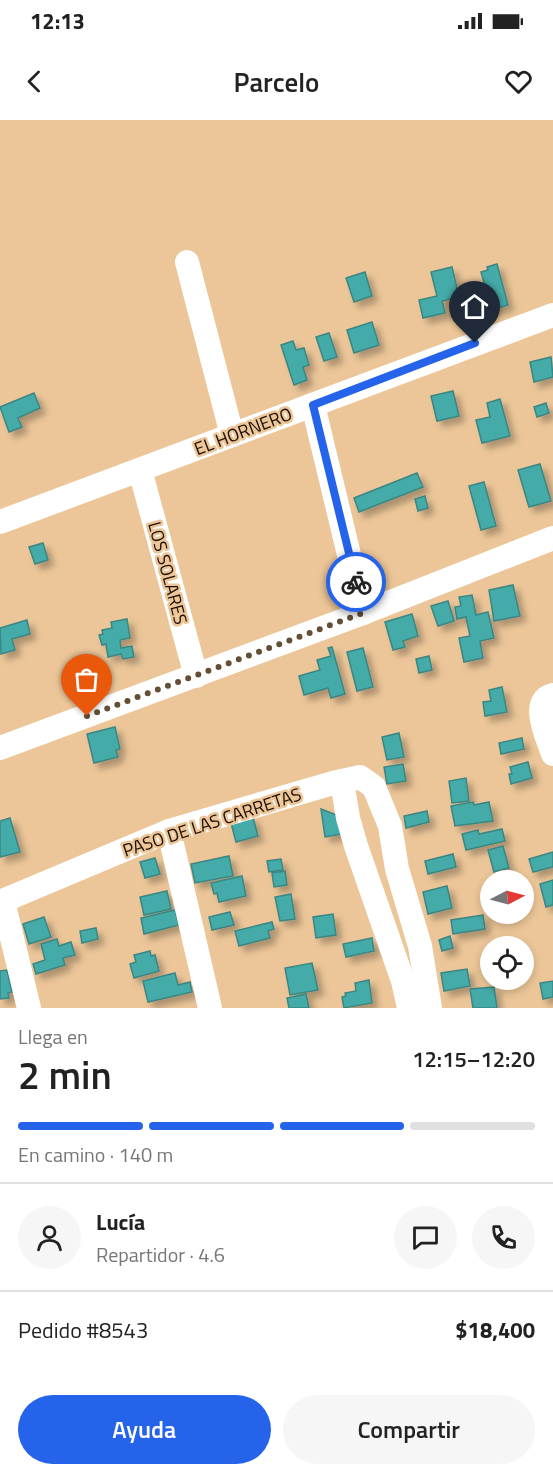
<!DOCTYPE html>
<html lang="es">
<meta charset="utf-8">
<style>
body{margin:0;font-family:"Titillium Web",sans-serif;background:#f6f6f6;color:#222;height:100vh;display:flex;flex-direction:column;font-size:22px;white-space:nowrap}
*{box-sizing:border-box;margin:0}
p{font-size:20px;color:#767676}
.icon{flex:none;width:33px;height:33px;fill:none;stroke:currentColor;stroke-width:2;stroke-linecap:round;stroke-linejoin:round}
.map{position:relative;height:888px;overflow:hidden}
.drawer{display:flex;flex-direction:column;background:#fff;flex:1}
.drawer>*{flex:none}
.needle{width:39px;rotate:84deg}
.controls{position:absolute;left:480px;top:750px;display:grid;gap:12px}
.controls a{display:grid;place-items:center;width:54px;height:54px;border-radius:50%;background:#fff;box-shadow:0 3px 9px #0003;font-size:30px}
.pin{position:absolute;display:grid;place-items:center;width:51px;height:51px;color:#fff;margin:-62px -26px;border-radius:50% 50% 50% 0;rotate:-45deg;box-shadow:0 0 6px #0007}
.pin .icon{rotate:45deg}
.courier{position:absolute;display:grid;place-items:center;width:60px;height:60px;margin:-30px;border:4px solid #2563eb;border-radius:50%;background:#fff;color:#222;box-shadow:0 2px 8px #0007}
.head em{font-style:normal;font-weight:600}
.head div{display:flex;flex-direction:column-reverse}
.head{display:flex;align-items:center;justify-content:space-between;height:102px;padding:0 18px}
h1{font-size:39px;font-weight:600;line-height:45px}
.bar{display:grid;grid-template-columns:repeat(4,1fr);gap:9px 6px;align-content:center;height:72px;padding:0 18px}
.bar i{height:8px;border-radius:4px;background:#e0e0e0}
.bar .on{background:#2563eb}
.bar p{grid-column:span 4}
.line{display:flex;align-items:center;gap:15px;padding:0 18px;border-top:2px solid #e0e0e0}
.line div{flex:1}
.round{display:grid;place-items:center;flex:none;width:63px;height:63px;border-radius:32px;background:#f6f6f6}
.action{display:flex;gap:12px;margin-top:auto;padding:12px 18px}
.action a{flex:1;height:69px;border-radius:36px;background:#2563eb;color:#fff;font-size:24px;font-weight:600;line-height:69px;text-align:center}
.action a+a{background:#f6f6f6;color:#222}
.status{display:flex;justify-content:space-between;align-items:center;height:42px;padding:0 30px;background:#fff;direction:ltr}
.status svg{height:16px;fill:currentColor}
header{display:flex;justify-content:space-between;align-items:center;height:78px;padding:0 18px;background:#fff;font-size:27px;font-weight:600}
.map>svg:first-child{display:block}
.building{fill:#44aba8;stroke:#3b8683;stroke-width:1.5;filter:url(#shadow)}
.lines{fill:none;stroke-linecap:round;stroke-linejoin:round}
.minor{stroke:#fff;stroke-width:24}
.done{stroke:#644e35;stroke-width:6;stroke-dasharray:0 10.8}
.route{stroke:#2563eb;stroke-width:8}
.labels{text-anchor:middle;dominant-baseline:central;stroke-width:5;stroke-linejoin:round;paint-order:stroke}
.street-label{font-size:18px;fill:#1b0e00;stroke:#ecc698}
</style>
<div class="status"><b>12:13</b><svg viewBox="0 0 49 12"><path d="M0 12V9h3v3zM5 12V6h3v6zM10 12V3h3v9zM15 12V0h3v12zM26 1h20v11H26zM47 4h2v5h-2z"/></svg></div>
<header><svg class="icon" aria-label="back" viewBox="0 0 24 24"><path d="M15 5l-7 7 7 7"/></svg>Parcelo<svg class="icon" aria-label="heart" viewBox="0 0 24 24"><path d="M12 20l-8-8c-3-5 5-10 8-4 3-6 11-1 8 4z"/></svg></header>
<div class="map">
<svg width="553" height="888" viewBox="0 0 553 888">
<defs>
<filter id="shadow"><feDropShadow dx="5.5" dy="5.5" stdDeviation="3" flood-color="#0004"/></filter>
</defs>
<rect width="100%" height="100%" fill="#ecc698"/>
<g class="building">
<path d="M 497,144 L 508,185 L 481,193 L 478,180 L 488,177 L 481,152 L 488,150 L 487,147 Z"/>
<path d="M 452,147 L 459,177 L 442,181 L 445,193 L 423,198 L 419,180 L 437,176 L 431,152 Z"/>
<path d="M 365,152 L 372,176 L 354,182 L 346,158 Z"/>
<path d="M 372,202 L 379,225 L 354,233 L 347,210 Z"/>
<path d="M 329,213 L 337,237 L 324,241 L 316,217 Z"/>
<path d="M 293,221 L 296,230 L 304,228 L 309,245 L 303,247 L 307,260 L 294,265 L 281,225 Z"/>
<path d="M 551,237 L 553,257 L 534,262 L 530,242 Z"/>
<path d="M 453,271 L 459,296 L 437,301 L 431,276 Z"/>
<path d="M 34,273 L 40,288 L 18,298 L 22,307 L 9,312 L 0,287 Z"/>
<path d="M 500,279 L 510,316 L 482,323 L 476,300 L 490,297 L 487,283 Z"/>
<path d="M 546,283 L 549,293 L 537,297 L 534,287 Z"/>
<path d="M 540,344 L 551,381 L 529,387 L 518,350 Z"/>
<path d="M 417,353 L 423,367 L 359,392 L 354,378 Z"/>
<path d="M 484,362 L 496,406 L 481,410 L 469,366 Z"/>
<path d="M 425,376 L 428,388 L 418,391 L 415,379 Z"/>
<path d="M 43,423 L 48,440 L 35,444 L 29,427 Z"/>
<path d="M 513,465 L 520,496 L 494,501 L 489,470 Z"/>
<path d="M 472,475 L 476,495 L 488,492 L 494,518 L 480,521 L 483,538 L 464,542 L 459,518 L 470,516 L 466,497 L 457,499 L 455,487 L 461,486 L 459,477 Z"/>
<path d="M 448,481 L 454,501 L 438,506 L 431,486 Z"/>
<path d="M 412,494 L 418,516 L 403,521 L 405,527 L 393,530 L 385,502 Z"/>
<path d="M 127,499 L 130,518 L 120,520 L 121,528 L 132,526 L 134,537 L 123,539 L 121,534 L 108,537 L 106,524 L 102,525 L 99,515 L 103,514 L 102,510 L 112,508 L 111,502 Z"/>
<path d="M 27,500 L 30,514 L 12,519 L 15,530 L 1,534 L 0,508 Z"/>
<path d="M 332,527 L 345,574 L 331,578 L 328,568 L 304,575 L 299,556 L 320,550 L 317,540 L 331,536 L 328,528 Z"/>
<path d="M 363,528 L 373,567 L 357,571 L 347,532 Z"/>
<path d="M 429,536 L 432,550 L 419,553 L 416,539 Z"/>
<path d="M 502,567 L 507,592 L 485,596 L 483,582 L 491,581 L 489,570 Z"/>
<path d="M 115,607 L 120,629 L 116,630 L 118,637 L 94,643 L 87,614 Z"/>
<path d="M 399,613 L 404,637 L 387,640 L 382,617 Z"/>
<path d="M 522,618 L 524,629 L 501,634 L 499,623 Z"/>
<path d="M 528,642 L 532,658 L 511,664 L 509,654 L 512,654 L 510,647 Z"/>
<path d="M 403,644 L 406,661 L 387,664 L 384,647 Z"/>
<path d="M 466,658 L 469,681 L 452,683 L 449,661 Z"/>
<path d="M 473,682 L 474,685 L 489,682 L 493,701 L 455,706 L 451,686 Z"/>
<path d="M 321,689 L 339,696 L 342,714 L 325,717 Z"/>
<path d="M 427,691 L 429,702 L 406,708 L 404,696 Z"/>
<path d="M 253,697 L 258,716 L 236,722 L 231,703 Z"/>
<path d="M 10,698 L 20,732 L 0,737 L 0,701 Z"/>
<path d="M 502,709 L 505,721 L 466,730 L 462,714 L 478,710 L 479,714 Z"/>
<path d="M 503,726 L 509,748 L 494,752 L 488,730 Z"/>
<path d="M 553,732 L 553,747 L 533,752 L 529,739 Z"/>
<path d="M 453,734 L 456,747 L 428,754 L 425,741 Z"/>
<path d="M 229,736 L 233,756 L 195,763 L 191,744 Z"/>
<path d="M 155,738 L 160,754 L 145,758 L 140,742 Z"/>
<path d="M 281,739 L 283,750 L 269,752 L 267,741 Z"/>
<path d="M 285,751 L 287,765 L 274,767 L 272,753 Z"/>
<path d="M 242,756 L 246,776 L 219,782 L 217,773 L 214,774 L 211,763 Z"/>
<path d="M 553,760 L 553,785 L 546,787 L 540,764 Z"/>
<path d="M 447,766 L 452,788 L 428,794 L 423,772 Z"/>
<path d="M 167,771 L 171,789 L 144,795 L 140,777 Z"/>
<path d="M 291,774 L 295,799 L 280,801 L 275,777 Z"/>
<path d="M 175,790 L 179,805 L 144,814 L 141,798 Z"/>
<path d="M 230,792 L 234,805 L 212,810 L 209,797 Z"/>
<path d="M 333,794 L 336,815 L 316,818 L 313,797 Z"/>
<path d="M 483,795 L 485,809 L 453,814 L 451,800 Z"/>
<path d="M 44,797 L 51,817 L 29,824 L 23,804 Z"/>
<path d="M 272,802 L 274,809 L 268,811 L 270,818 L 239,826 L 235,811 Z"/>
<path d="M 96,808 L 98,819 L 82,823 L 80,811 Z"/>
<path d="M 450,816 L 453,828 L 442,831 L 439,820 Z"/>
<path d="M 372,818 L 374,831 L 346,837 L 343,824 Z"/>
<path d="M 57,819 L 59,826 L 71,822 L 75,835 L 63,838 L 65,845 L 36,854 L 33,844 L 45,840 L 41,824 Z"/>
<path d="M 150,831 L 151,836 L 155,835 L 159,851 L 134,858 L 130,844 L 136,842 L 134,835 Z"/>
<path d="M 312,843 L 318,870 L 290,875 L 285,848 Z"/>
<path d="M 467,849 L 470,866 L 444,871 L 441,853 Z"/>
<path d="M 7,850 L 12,872 L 8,873 L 9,878 L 0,879 L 0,851 Z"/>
<path d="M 175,853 L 178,865 L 190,862 L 192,872 L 148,882 L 143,861 Z"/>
<path d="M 369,860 L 372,883 L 344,888 L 342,877 L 346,876 L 345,873 L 356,871 L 355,863 Z"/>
<path d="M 553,861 L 553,877 L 543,879 L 540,863 Z"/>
<path d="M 494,867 L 497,888 L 473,888 L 470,869 Z"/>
<path d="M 306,874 L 309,888 L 289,888 L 287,878 Z"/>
</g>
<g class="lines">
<g class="minor">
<path d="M 187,142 L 232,315"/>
<path d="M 313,285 L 363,493"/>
<path d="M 140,350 L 196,556"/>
<path d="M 0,402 L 553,195"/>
<path d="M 553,575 C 529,580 548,619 553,634"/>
<path d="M 0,628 L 363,493 L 553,418"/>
<path d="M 342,661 L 348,698 L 356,726 L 403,861 L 409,888"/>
<path d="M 169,711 L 210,888"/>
<path d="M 3,781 L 29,888"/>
<path d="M 0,782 L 169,711 L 333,663 L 360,657 L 374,667 L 390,706 L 397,749 L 420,826 L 430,888"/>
</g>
</g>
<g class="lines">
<path class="done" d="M 87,596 L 363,493 L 356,462"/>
<path class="route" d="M 356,462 L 313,285 L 475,223"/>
</g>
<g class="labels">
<g class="street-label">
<text transform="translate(243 311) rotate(-21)">EL HORNERO</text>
<text transform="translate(168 453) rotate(75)">LOS SOLARES</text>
<text transform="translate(212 702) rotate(-18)">PASO DE LAS CARRETAS</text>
</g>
</g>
</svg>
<div class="controls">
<a><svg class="needle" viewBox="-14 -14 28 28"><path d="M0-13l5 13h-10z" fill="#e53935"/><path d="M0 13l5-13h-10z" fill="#767676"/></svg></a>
<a><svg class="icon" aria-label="locate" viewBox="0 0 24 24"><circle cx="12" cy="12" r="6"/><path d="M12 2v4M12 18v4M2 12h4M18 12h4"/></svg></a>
</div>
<div class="pin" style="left:87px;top:596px;background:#ea580c"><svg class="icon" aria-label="bag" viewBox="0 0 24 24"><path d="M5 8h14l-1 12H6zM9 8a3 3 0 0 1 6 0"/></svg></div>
<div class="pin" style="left:475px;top:223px;background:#1f2937"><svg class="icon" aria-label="home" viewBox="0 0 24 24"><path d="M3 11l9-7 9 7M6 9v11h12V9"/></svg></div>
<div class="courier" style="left:356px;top:462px"><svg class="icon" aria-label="bike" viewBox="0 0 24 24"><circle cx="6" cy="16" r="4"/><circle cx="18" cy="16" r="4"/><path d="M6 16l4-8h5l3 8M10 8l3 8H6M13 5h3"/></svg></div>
</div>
<section class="drawer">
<div class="head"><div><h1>2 min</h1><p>Llega en</p></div><em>12:15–12:20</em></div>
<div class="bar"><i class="on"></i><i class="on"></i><i class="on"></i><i></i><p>En camino · 140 m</p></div>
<div class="line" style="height:108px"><a class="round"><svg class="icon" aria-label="person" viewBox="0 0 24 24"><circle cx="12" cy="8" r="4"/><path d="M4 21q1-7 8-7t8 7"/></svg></a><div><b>Lucía</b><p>Repartidor · 4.6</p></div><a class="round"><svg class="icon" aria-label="chat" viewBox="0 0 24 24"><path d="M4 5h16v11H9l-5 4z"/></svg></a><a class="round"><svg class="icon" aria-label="phone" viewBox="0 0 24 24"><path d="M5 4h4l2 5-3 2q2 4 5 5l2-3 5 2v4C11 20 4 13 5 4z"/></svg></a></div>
<div class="line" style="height:78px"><div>Pedido #8543</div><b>$18,400</b></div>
<div class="action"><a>Ayuda</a><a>Compartir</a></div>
</section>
